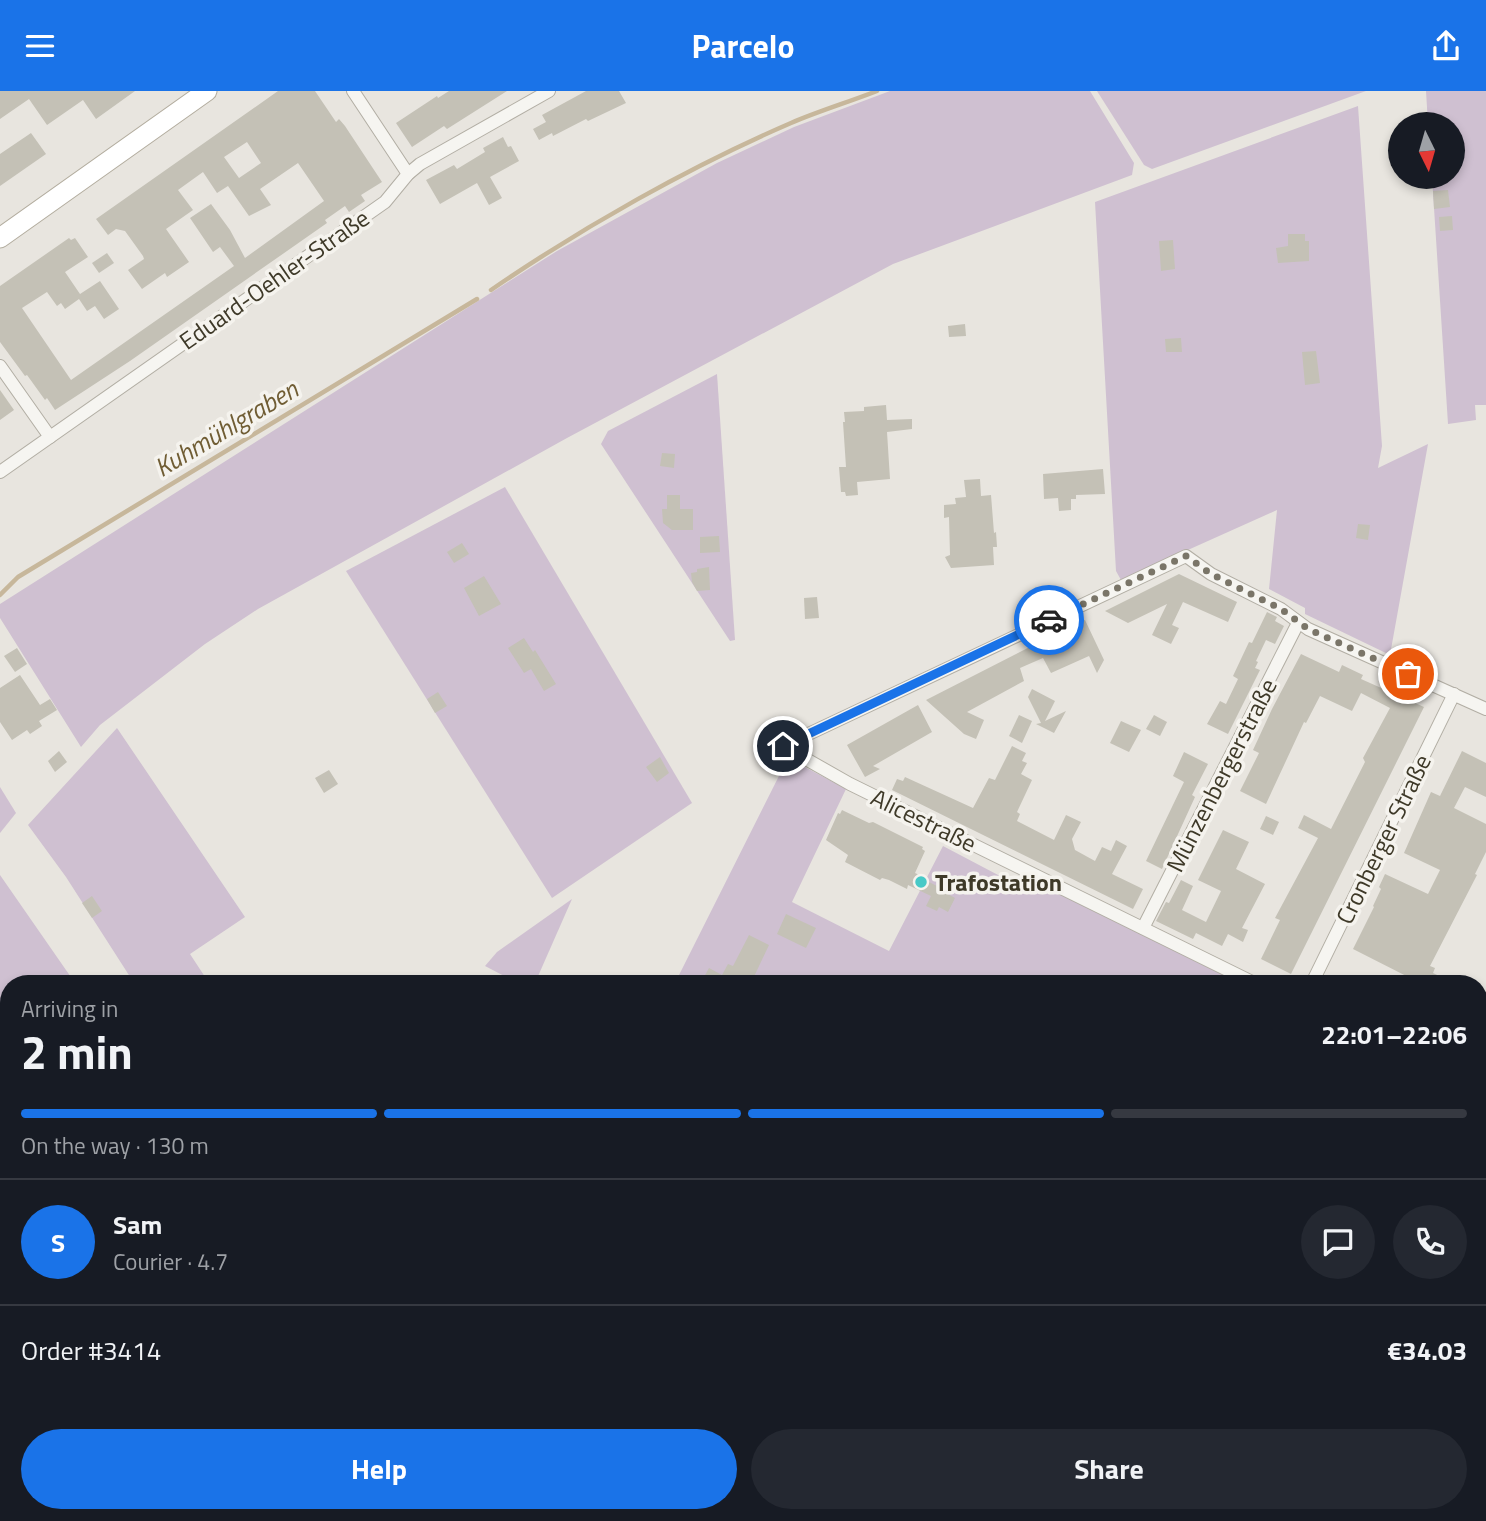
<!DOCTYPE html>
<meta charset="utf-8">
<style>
body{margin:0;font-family:"Titillium Web",sans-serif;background:#242831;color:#f1f3f6;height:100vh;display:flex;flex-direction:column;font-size:26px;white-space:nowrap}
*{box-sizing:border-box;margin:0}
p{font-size:23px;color:#9ea1a6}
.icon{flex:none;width:38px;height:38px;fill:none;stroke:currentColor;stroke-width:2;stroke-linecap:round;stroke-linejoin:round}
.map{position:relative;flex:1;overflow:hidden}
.side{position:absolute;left:0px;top:884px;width:1488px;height:548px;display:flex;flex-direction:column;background:#171b24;border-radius:28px 28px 0 0;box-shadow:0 4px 10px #0003}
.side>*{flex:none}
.needle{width:46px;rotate:175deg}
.tools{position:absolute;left:1388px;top:21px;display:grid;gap:14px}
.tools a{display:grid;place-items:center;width:77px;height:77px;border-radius:50%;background:#171b24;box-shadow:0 4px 10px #0003;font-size:35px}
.pin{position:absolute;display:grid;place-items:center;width:60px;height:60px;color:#fff;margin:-30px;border:4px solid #fff;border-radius:50%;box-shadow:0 2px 7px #0007}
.courier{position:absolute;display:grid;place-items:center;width:70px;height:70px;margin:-35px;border:5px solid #1a73e8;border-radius:50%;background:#fff;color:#222;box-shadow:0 2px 9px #0007}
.head em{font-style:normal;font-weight:700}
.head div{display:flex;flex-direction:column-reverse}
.head{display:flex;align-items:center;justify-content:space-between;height:119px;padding:0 21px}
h1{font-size:46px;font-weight:700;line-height:52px}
.bar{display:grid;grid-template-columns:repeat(4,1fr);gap:10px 7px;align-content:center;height:84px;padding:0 21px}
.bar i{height:9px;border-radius:5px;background:#363941}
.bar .on{background:#1a73e8}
.bar p{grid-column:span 4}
.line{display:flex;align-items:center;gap:18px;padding:0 21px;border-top:2px solid #363941}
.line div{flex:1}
.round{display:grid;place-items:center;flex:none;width:74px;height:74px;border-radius:37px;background:#242831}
.cta{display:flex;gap:14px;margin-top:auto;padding:14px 21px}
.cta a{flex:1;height:80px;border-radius:42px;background:#1a73e8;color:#fff;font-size:28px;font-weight:700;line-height:80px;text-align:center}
.cta a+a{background:#242831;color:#f1f3f6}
header{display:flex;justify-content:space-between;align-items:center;height:91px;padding:0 21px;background:#1a73e8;color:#fff;font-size:32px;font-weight:700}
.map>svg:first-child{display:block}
.green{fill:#cfc0d1}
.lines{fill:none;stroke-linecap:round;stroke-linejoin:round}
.stream{stroke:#c7b79b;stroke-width:4.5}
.building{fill:#c4c1b6;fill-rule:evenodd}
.street-casing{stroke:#b2aea4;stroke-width:14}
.secondary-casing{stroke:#b2aea4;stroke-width:19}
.primary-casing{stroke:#b3ad9f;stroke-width:21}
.street{stroke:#f6f5f1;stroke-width:12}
.secondary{stroke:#fff;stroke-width:18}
.primary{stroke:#fff;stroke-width:19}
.done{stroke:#7a7568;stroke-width:7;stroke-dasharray:0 12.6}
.route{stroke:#1a73e8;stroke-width:9}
.poi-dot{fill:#47c9c7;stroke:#f5f3ee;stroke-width:2.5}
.labels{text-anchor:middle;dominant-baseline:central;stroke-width:7;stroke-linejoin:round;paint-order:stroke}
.street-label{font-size:24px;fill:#3e3928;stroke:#f5f3ee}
.poi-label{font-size:24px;font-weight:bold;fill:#3e3928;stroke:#f5f3ee;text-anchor:start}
.water-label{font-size:26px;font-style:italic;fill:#705d34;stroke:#f5f3ee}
</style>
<header><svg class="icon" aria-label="menu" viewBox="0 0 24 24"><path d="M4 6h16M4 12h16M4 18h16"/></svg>Parcelo<svg class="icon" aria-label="share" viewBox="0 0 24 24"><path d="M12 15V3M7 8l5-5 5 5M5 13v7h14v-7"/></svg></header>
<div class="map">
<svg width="1486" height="1430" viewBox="0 0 1486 1430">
<rect width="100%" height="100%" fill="#e8e5df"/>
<g class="green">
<path d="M 890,0 L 1090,0 L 1134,72 L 1132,84 L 893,173 L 567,347 L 258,518 L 205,553 L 100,634 L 81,656 L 0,527 L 0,513 L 557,160 L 717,72 L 794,36 Z"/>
<path d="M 1097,0 L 1366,0 L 1152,78 L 1144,74 Z"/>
<path d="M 1426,0 L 1486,0 L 1486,314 L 1475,314 L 1476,329 L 1448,333 L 1432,86 L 1452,86 L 1452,33 L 1428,33 Z"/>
<path d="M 1358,15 L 1382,355 L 1378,377 L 1428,353 L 1390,564 L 1305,523 L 1305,517 L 1269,498 L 1277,419 L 1121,489 L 1116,480 L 1095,111 Z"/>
<path d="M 717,283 L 735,549 L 730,550 L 601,353 L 608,340 Z"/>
<path d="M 505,396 L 692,712 L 552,807 L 346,480 Z"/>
<path d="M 117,637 L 245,826 L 190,863 L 209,892 L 134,892 L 66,786 L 28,734 Z"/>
<path d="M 788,667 L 846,698 L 792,811 L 889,860 L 943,755 L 1021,796 L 1027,786 L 1239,892 L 675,892 Z"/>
<path d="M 0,696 L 16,722 L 0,742 Z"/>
<path d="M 0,784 L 75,892 L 9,892 L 9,933 L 0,929 Z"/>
<path d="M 572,808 L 535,892 L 518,892 L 485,875 L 497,861 Z"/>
<path d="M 0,1039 L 9,1047 L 9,1201 L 0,1207 Z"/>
<path d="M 9,1210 L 9,1308 L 0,1300 L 0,1217 Z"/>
<path d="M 1479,1383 L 1486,1386 L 1486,1430 L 1446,1430 L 1443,1423 L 1479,1423 Z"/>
<path d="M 138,1423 L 353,1423 L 361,1430 L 147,1430 Z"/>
<path d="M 400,1423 L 904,1423 L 907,1430 L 384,1430 Z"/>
<path d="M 1148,1423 L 1243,1423 L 1239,1430 L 1145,1430 Z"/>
</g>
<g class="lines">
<g class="stream">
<path d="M 491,199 C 583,136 689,76 791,32 C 819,20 849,11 877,0"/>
<path d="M 0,504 L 18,486 L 477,208"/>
</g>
</g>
<g class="building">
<path d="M 0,0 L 135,0 L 96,28 L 83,9 L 47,34 L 29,8 L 0,28 Z"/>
<path d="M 278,0 L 315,0 L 336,31 L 339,28 L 345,35 L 382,91 L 361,104 L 365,110 L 349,121 L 345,115 L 325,129 L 327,132 L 287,160 L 130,270 L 55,319 L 47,307 L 45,309 L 27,284 L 25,285 L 0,251 L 0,195 L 69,147 L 71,149 L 75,147 L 88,166 L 65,181 L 80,203 L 100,190 L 119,218 L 104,228 L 95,215 L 87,220 L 79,208 L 65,218 L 61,212 L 57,215 L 47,201 L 22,217 L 71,289 L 234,175 L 220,156 L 213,161 L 190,127 L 211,113 L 230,139 L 245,167 L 324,110 L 298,72 L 260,98 L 271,114 L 249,125 L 228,95 L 217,102 L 203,81 L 178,99 L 193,119 L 166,138 L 189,171 L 167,186 L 165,182 L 142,198 L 128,179 L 144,168 L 143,165 L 125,140 L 116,138 L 108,144 L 96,128 ZM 247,51 L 261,72 L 239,87 L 224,66 Z"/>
<path d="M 449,0 L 507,0 L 447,38 L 444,35 L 412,56 L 396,32 L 437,5 L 438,7 Z"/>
<path d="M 586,0 L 619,0 L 626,12 L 588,30 L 586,28 L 553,45 L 552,42 L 539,49 L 533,38 L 546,31 L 542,24 Z"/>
<path d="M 31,42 L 46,63 L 0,95 L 0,63 Z"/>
<path d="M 503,46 L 508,56 L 511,55 L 519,70 L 490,86 L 502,107 L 489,114 L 477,92 L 440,113 L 426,89 L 454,74 L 457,78 L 485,61 L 483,57 Z"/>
<path d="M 1448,99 L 1450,116 L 1434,118 L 1433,100 Z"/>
<path d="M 1452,125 L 1453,139 L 1440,140 L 1439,126 Z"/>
<path d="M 1288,143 L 1305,143 L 1305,150 L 1309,150 L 1309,170 L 1278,172 L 1276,157 L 1288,155 Z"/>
<path d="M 1173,149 L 1175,178 L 1161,180 L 1159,150 Z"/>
<path d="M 107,162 L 114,172 L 99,182 L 92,172 Z"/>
<path d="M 965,233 L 966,245 L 949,246 L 948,235 Z"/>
<path d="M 1181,247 L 1182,261 L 1166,261 L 1165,248 Z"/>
<path d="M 1316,260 L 1320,292 L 1305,294 L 1302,261 Z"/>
<path d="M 0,299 L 14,319 L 0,329 Z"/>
<path d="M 886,314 L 887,329 L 912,328 L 912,338 L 887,341 L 890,388 L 857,391 L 858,404 L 846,405 L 845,401 L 841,401 L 839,376 L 846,376 L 843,331 L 845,331 L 844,321 L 864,320 L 864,316 Z"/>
<path d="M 662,362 L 675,363 L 674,377 L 660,375 Z"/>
<path d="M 1103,378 L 1105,403 L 1076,404 L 1076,408 L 1071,408 L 1071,419 L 1059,420 L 1058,407 L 1044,408 L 1043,383 Z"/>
<path d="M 980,388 L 981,405 L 991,404 L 994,442 L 996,441 L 997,456 L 993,456 L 994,474 L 951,477 L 945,466 L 950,464 L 949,426 L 944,427 L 944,414 L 956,413 L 955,407 L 966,406 L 964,389 Z"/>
<path d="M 667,404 L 680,404 L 680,418 L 693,418 L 693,439 L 672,439 L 663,432 L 662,418 L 667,418 Z"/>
<path d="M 1358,433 L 1370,434 L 1368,449 L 1356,447 Z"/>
<path d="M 719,445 L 720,461 L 700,462 L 700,446 Z"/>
<path d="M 462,452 L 469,463 L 454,472 L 447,461 Z"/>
<path d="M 709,476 L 710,499 L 697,500 L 692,491 L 691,482 L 697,481 L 697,478 Z"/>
<path d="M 1179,483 L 1237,511 L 1228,531 L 1183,511 L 1172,534 L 1179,537 L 1171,553 L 1152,544 L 1167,513 L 1128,532 L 1105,520 Z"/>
<path d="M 484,485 L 501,513 L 479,525 L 464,497 Z"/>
<path d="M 817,506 L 819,527 L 805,528 L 804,507 Z"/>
<path d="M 1267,521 L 1277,526 L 1275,530 L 1284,535 L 1275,553 L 1266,549 L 1256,570 L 1258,571 L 1255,577 L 1260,579 L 1228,643 L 1207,633 L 1220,610 L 1226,613 L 1238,588 L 1233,585 L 1249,551 L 1252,552 Z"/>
<path d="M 1085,529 L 1104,569 L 1097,582 L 1089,565 L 1051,582 L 1043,567 L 1020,577 L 1024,590 L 967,621 L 984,629 L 976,648 L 964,643 L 926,609 L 1065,538 L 1067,535 Z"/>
<path d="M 524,547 L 533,561 L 535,559 L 556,593 L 544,600 L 531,578 L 524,582 L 508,557 Z"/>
<path d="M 17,557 L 27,573 L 15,581 L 4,565 Z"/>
<path d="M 1301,563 L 1339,581 L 1342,574 L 1363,584 L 1361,588 L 1424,616 L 1291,883 L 1261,868 L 1280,829 L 1275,827 L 1318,747 L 1298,737 L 1304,724 L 1331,738 L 1365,671 L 1363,667 L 1390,617 L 1361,602 L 1352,620 L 1320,605 L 1306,632 L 1304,631 L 1266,713 L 1240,700 L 1259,662 L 1253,659 L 1272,618 Z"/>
<path d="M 20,584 L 40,614 L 50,608 L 57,619 L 39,630 L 42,635 L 30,643 L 27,639 L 12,649 L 0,631 L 0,597 Z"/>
<path d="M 1032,598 L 1055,610 L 1045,630 L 1066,620 L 1054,642 L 1036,633 L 1041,632 L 1028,606 Z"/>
<path d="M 438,601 L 447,615 L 435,622 L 427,608 Z"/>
<path d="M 918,614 L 932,641 L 873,675 L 880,678 L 865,686 L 847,654 Z"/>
<path d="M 1019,624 L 1032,630 L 1022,652 L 1009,645 Z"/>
<path d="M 1154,624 L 1167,631 L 1160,645 L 1146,638 Z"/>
<path d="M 1121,630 L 1141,639 L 1129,661 L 1110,652 Z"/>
<path d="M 1012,655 L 1026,662 L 1022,670 L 1027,672 L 1021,683 L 1032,689 L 1017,721 L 1020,723 L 1017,730 L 1054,749 L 1066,724 L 1081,731 L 1072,748 L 1075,759 L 1095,770 L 1102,756 L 1111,760 L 1116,749 L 1127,755 L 1112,783 L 1143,798 L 1133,818 L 892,699 L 897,688 L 903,690 L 905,686 L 973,717 L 989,687 L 995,689 Z"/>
<path d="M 59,660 L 67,671 L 55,681 L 48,670 Z"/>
<path d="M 1462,660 L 1486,672 L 1486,706 L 1465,696 L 1454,717 L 1486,733 L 1486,761 L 1475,783 L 1477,784 L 1430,875 L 1435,877 L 1433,882 L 1454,892 L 1420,892 L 1353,858 L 1374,816 L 1373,815 L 1381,798 L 1379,796 L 1385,783 L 1428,803 L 1440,779 L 1404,762 L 1431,701 L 1440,705 Z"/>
<path d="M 1184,661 L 1208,673 L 1192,704 L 1195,706 L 1162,778 L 1146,770 L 1184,691 L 1173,685 Z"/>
<path d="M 660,666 L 669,682 L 657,691 L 646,676 Z"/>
<path d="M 329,679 L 338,693 L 324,702 L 315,687 Z"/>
<path d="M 842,719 L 869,732 L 873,731 L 923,756 L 922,758 L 925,760 L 915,782 L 926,787 L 925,789 L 945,799 L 944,801 L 955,807 L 948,821 L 939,816 L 937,820 L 926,815 L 931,805 L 908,794 L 907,798 L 889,789 L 882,787 L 880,789 L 845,771 L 848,764 L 826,749 L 838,722 L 840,723 Z"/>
<path d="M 1266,725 L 1279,731 L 1273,744 L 1260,738 Z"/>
<path d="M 1223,739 L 1249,751 L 1236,778 L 1265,793 L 1242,837 L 1248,839 L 1243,851 L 1228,843 L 1222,855 L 1196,842 L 1193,848 L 1156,830 L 1166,811 L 1169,812 L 1181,789 L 1193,795 L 1182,819 L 1206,831 L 1221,800 L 1198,789 Z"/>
<path d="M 92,805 L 102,820 L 92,827 L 82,812 Z"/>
<path d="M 786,823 L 816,837 L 806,857 L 777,843 Z"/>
<path d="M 749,844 L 769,854 L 751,892 L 712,892 L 703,888 L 709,877 L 722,884 L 728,873 L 733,875 Z"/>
</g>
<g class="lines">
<g class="street-casing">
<g id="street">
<path d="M 353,0 L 408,83"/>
<path d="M 0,275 L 50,346"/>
<path d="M 0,381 L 385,111 L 408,83 L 420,73 L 549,0"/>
<path d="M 783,655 L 1186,465 L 1211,483 L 1281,518 L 1308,538 L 1486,618"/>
<path d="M 783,655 L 850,693 L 1254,892"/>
<path d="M 1143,837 L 1298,532"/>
<path d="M 1312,892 L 1454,603"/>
<path d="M 0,942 L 9,946"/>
<path d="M 1479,1374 L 1486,1378"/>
<path d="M 976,1423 L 991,1430"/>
</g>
</g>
<g class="secondary-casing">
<g id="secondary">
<path d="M 1479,1005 L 1486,990"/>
<path d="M 1268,1430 L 1272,1423"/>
</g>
</g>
<g class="primary-casing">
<path id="primary" d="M 0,147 L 207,0"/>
</g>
<use href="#street" class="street"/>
<use href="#secondary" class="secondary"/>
<use href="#primary" class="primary"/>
</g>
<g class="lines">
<path class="done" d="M 1049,529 L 1186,465 L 1211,483 L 1281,518 L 1308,538 L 1408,583"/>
<path class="route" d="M 783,655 L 1049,529"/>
</g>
<circle class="poi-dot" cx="921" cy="791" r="7"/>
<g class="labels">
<g class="street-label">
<text transform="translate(274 188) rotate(-35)">Eduard-Oehler-Straße</text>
<text transform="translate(1221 684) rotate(-63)">Münzenbergerstraße</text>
<text transform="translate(924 729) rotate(26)">Alicestraße</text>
<text transform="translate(1383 748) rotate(-64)">Cronberger Straße</text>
</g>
<g class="poi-label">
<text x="935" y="791">Trafostation</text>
</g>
<g class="water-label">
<text transform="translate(226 337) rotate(-31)">Kuhmühlgraben</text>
</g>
</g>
</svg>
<div class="tools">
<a><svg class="needle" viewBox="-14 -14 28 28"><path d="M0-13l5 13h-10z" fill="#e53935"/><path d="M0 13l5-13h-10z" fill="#9ea1a6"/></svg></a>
</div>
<div class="pin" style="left:1408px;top:583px;background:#ea580c"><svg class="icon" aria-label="bag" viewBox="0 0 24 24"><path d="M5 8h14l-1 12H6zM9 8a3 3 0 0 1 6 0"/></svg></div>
<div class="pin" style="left:783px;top:655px;background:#1f2937"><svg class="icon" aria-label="home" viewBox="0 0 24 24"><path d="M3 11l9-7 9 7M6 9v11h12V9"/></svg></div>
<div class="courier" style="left:1049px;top:529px"><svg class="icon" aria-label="car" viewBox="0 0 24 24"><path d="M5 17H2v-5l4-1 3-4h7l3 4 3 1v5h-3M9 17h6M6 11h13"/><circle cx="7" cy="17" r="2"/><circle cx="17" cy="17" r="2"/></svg></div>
<section class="side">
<div class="head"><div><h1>2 min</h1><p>Arriving in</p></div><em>22:01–22:06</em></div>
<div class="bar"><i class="on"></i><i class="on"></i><i class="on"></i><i></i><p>On the way · 130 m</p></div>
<div class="line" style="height:126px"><b class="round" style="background:#1a73e8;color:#fff">S</b><div><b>Sam</b><p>Courier · 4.7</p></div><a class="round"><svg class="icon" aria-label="chat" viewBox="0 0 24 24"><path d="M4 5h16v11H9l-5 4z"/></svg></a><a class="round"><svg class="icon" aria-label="phone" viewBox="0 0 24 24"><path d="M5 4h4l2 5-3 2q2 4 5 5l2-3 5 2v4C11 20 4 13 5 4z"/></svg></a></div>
<div class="line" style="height:91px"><div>Order #3414</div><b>€34.03</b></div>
<div class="cta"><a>Help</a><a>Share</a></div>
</section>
</div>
